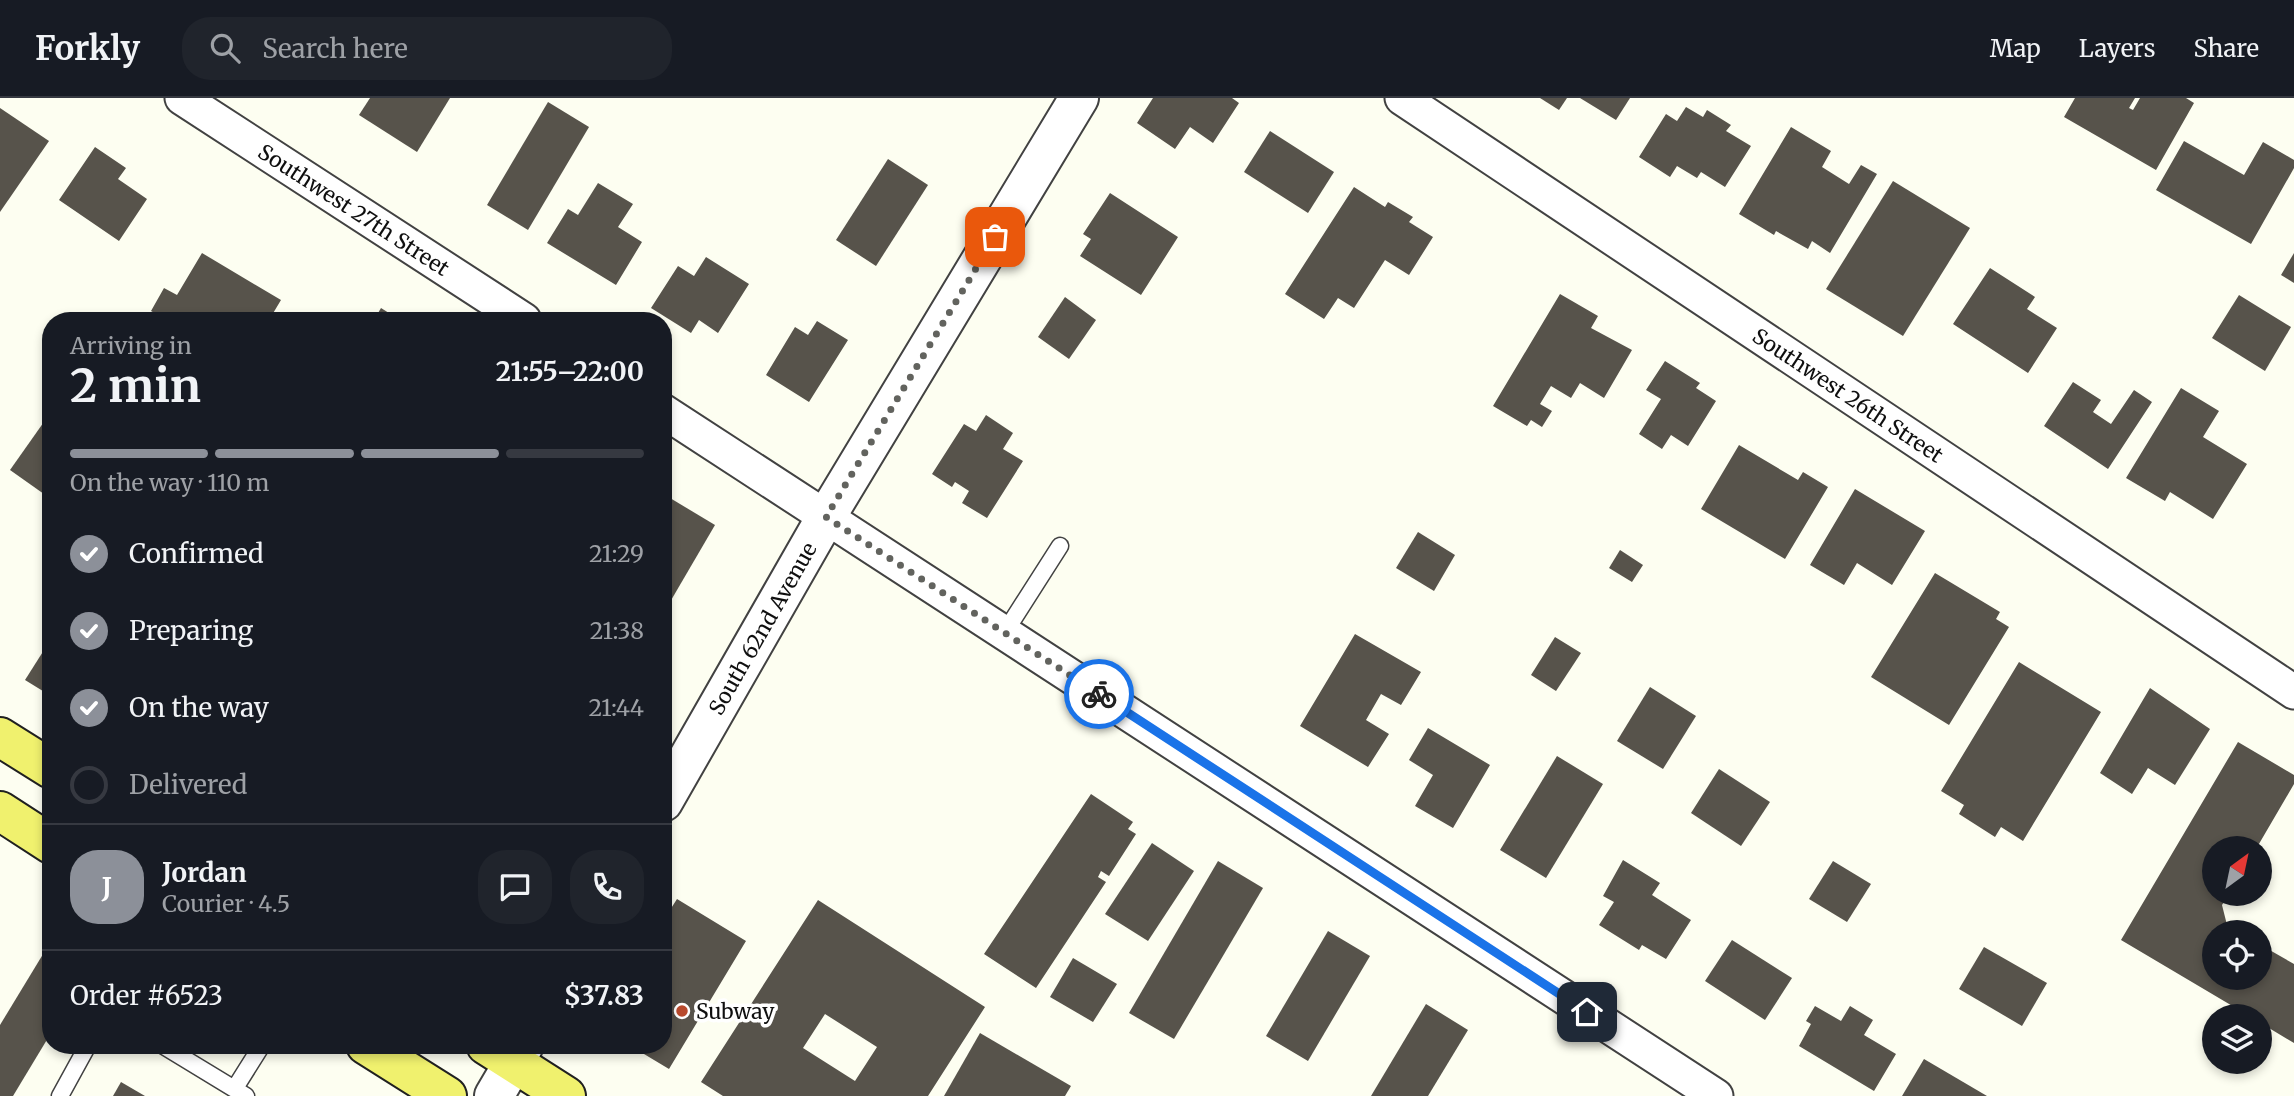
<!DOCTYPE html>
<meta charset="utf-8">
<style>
body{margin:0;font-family:Merriweather,serif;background:#20242c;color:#f1f3f6;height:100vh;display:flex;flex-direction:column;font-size:26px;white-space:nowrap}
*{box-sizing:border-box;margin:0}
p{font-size:23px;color:#9ea1a6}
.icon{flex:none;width:38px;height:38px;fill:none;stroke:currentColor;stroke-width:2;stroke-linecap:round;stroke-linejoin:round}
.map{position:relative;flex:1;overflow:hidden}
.side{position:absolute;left:42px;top:214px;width:630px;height:742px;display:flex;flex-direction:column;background:#171b24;border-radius:28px;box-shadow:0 4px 10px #0003}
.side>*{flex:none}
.needle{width:46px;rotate:33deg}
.fabs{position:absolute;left:2202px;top:738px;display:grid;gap:14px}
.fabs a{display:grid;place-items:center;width:70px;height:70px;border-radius:50%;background:#171b24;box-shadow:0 4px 10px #0003;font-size:35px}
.pin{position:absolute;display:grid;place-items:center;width:60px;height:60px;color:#fff;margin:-30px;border-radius:14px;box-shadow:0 4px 10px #0006}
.courier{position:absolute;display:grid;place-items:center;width:70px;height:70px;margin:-35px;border:5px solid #1a73e8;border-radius:50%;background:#fff;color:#222;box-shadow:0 2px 9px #0007}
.overview em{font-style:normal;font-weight:700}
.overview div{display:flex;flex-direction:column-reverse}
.overview{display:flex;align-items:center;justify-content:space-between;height:119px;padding:0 28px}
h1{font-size:46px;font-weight:700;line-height:52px}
.bar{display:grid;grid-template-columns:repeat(4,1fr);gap:10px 7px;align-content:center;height:84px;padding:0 28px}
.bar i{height:9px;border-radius:5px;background:#363941}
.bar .current{background:#8c9099}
.bar p{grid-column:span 4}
.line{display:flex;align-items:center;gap:18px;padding:0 28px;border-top:2px solid #363941}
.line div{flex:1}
.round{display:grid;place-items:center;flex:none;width:74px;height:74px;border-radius:28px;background:#20242c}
ol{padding:0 28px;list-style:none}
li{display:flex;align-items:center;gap:21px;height:77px}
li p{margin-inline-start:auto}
li .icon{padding:7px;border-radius:50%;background:#8c9099;color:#fff;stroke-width:4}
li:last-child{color:#9ea1a6}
li i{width:38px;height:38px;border:4px solid #363941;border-radius:50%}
header{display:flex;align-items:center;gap:42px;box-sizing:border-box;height:98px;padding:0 35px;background:#171b24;border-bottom:2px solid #363941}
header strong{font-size:33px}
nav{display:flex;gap:38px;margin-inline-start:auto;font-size:24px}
.search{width:490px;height:63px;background:#20242c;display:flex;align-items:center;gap:18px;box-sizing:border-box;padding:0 24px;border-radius:28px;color:#9ea1a6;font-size:26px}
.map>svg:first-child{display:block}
.building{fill:#57534b;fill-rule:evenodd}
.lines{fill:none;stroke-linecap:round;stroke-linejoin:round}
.service-casing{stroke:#424242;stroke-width:19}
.minor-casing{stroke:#424242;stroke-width:37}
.tertiary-casing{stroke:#424242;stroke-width:42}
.primary-casing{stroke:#202020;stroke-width:42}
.service{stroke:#fff;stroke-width:16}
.minor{stroke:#fff;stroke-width:33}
.tertiary{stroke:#fff;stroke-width:38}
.primary{stroke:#f0f16e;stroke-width:38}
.done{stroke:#62635e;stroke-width:7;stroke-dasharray:0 12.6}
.route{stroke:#1a73e8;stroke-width:9}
.poi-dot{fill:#b84a2d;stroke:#fff;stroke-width:2.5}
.labels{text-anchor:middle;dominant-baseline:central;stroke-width:7;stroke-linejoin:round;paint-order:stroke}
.street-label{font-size:21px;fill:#0f0f0f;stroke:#fff}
.poi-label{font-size:21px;fill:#0f0f0f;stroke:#fff;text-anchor:start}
</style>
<header>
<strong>Forkly</strong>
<div class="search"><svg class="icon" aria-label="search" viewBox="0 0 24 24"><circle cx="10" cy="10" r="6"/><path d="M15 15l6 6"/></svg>Search here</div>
<nav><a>Map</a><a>Layers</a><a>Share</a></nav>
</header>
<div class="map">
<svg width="2294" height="998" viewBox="0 0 2294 998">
<rect width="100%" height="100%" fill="#fdfef1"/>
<g class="building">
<path d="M 370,0 L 450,0 L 417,54 L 359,17 Z"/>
<path d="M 1153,0 L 1232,0 L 1239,5 L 1213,45 L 1190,29 L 1175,51 L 1137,25 Z"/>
<path d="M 1540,0 L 1567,0 L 1559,12 Z"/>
<path d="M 1580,0 L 1630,0 L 1616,22 Z"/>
<path d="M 2075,0 L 2135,0 L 2129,10 L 2133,12 L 2140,0 L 2186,0 L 2194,5 L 2156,72 L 2064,19 Z"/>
<path d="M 548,4 L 589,29 L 528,132 L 487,107 Z"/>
<path d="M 1686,9 L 1703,19 L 1707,12 L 1731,27 L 1726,33 L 1751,48 L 1725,89 L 1701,74 L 1697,80 L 1677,68 L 1670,79 L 1639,59 L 1666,16 L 1677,23 Z"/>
<path d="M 0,10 L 49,43 L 0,114 Z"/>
<path d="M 1791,29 L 1831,53 L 1822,69 L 1849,86 L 1861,67 L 1877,76 L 1830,155 L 1812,143 L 1808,151 L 1776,133 L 1774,137 L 1739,116 Z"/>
<path d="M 1270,33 L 1334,74 L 1308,115 L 1244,74 Z"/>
<path d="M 2184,43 L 2244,77 L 2263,44 L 2294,62 L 2294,70 L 2251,146 L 2156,92 Z"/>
<path d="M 95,49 L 126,70 L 118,81 L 147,101 L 119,143 L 59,102 Z"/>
<path d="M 888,61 L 928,87 L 876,168 L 836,142 Z"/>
<path d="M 1893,83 L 1970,130 L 1903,238 L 1826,191 Z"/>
<path d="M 598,85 L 633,106 L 618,129 L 642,144 L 616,187 L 547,145 L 568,111 L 578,117 Z"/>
<path d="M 1354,89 L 1385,109 L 1388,104 L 1413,119 L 1409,124 L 1433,139 L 1409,177 L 1385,162 L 1354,210 L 1338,200 L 1324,221 L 1285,196 Z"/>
<path d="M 1110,95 L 1178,139 L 1141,197 L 1080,158 L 1091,141 L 1083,136 Z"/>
<path d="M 202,155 L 281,202 L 269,222 L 166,222 L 151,213 L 164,190 L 177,197 Z"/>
<path d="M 2294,155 L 2294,185 L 2281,177 Z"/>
<path d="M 706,159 L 749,186 L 718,235 L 699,222 L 691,235 L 651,210 L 678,168 L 694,178 Z"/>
<path d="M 1990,170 L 2035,199 L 2027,211 L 2057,230 L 2028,275 L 1953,226 Z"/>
<path d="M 1560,196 L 1598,218 L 1591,230 L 1632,252 L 1604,300 L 1580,285 L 1571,300 L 1551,288 L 1540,306 L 1552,313 L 1542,329 L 1531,322 L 1527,328 L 1493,308 Z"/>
<path d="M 2239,197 L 2291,229 L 2265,273 L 2212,240 Z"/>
<path d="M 1065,199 L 1096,222 L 1069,261 L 1038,239 Z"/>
<path d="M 381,210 L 400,222 L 374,222 Z"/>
<path d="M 817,223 L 848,242 L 809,304 L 766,277 L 795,229 L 808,237 Z"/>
<path d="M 1665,263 L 1700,285 L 1696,290 L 1716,303 L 1688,348 L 1671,337 L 1662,351 L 1639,336 L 1661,301 L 1646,292 Z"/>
<path d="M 2073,284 L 2101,302 L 2093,314 L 2111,326 L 2134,292 L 2152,304 L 2108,371 L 2044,328 Z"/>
<path d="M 2181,290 L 2219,313 L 2203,339 L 2247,366 L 2213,421 L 2170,394 L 2165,403 L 2126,380 Z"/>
<path d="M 986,317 L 1013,335 L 1003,351 L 1023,363 L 987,420 L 962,405 L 969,393 L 955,384 L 952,389 L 932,376 L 964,326 L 976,333 Z"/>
<path d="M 46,321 L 51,324 L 51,401 L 10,372 Z"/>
<path d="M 1739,347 L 1798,382 L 1803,374 L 1828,389 L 1785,461 L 1701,411 Z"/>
<path d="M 1855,391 L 1925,433 L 1892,487 L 1857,465 L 1844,487 L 1810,467 Z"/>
<path d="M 670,400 L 715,427 L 663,516 L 663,411 Z"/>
<path d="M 1418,434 L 1455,457 L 1434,493 L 1396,470 Z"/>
<path d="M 1620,452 L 1643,467 L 1632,484 L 1609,470 Z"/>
<path d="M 1935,475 L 2000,514 L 1996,521 L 2009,529 L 1949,627 L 1871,579 Z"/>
<path d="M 1355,536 L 1421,574 L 1401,607 L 1381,596 L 1366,622 L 1389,636 L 1368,669 L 1300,628 Z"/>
<path d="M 1555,539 L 1581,555 L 1556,593 L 1531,577 Z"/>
<path d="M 51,541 L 51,598 L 25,582 Z"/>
<path d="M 2019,564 L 2101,614 L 2023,743 L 2001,729 L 1995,739 L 1959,716 L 1964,707 L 1941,693 Z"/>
<path d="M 1650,589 L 1696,618 L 1663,671 L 1617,643 Z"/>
<path d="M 2150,590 L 2210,631 L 2175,687 L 2148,670 L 2132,696 L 2100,675 Z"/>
<path d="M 1428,630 L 1490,667 L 1453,730 L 1415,708 L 1433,677 L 1409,662 Z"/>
<path d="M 2238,644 L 2294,677 L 2294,686 L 2256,751 L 2214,751 L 2214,796 L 2229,796 L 2222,807 L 2227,827 L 2241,835 L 2214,835 L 2214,880 L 2259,880 L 2259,846 L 2294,866 L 2294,945 L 2259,924 L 2259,919 L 2251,919 L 2121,842 Z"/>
<path d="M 1557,658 L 1603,686 L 1546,780 L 1500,752 Z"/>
<path d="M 1719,671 L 1770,704 L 1741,748 L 1691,715 Z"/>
<path d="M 1091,696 L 1133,724 L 1128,731 L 1136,736 L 1109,778 L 1101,773 L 1098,779 L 1106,784 L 1036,890 L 984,856 Z"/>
<path d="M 1152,745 L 1194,773 L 1148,843 L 1105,816 Z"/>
<path d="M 1623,762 L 1660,785 L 1652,797 L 1691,822 L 1666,861 L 1642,847 L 1639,852 L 1599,827 L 1614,804 L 1603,798 Z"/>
<path d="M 1218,763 L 1263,790 L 1174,941 L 1129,915 Z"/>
<path d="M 1833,763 L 1871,786 L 1847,824 L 1809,801 Z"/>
<path d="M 677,801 L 746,843 L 669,971 L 629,947 L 663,947 L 663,823 Z"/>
<path d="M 818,802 L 985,909 L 928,998 L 723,998 L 701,984 ZM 825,916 L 877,949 L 855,983 L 803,950 Z"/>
<path d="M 1328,833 L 1370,858 L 1308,963 L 1266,938 Z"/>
<path d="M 1732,842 L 1792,880 L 1765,922 L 1705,883 Z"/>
<path d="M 51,843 L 51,935 L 13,998 L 0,998 L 0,927 Z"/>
<path d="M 1984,849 L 2047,885 L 2022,928 L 1959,891 Z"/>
<path d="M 1073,860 L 1117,886 L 1093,924 L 1050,899 Z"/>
<path d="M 1426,906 L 1468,932 L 1428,998 L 1371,998 Z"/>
<path d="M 1815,908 L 1841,923 L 1850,908 L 1873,922 L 1864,937 L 1896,956 L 1874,993 L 1799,948 L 1811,926 L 1806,923 Z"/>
<path d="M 980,935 L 1071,988 L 1065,998 L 944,998 Z"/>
<path d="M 1924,961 L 1987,998 L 1902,998 Z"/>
<path d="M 121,984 L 145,998 L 113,998 Z"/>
</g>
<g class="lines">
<g class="service-casing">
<g id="service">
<path d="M 1005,534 L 1060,448"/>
<path d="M 162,947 L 246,998"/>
<path d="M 235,990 L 262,947"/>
<path d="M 60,998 L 88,947"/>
</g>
</g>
<g class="minor-casing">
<g id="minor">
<path id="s1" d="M 182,0 L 524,222"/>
<path id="s2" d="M 1402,0 L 2294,594"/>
<path d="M 663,313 L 1716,998"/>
</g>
</g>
<g class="tertiary-casing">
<g id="tertiary">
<path id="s3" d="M 663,704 L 826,419 L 1079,0"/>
<path d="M 494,998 L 524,947"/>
</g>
</g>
<g class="primary-casing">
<g id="primary">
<path d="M 0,639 L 51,671"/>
<path d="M 0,713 L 51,746"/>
<path d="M 366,947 L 447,998"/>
<path d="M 486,947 L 566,998"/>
</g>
</g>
<use href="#service" class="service"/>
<use href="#minor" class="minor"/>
<use href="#tertiary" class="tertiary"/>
<use href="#primary" class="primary"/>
</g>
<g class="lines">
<path class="done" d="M 995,139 L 826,419 L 1099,596"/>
<path class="route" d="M 1099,596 L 1587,914"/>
</g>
<circle class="poi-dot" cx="682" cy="913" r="7"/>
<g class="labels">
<g class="street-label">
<text stroke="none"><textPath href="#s1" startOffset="205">Southwest 27th Street</textPath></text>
<text stroke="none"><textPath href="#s2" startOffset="536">Southwest 26th Street</textPath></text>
<text stroke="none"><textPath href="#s3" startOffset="200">South 62nd Avenue</textPath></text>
</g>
<g class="poi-label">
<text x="696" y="913">Subway</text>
</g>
</g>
</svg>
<div class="fabs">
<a><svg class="needle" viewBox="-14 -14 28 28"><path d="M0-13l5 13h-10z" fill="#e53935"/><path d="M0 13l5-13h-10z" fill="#9ea1a6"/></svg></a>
<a><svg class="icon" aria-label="locate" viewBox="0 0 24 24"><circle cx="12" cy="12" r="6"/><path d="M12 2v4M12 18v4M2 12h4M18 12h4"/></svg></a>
<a><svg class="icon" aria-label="layers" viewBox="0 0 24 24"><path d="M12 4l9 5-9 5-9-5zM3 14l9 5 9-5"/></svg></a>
</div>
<div class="pin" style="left:995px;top:139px;background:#ea580c"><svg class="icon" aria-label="bag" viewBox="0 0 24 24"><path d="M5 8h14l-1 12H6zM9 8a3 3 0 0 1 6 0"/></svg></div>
<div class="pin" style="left:1587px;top:914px;background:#1f2937"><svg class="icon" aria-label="home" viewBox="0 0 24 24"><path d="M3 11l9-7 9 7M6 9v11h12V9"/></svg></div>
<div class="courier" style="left:1099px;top:596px"><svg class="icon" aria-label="bike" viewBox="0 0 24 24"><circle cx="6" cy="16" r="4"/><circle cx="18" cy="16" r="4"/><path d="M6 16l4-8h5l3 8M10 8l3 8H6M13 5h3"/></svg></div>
<section class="side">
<div class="overview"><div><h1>2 min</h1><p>Arriving in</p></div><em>21:55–22:00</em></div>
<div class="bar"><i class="current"></i><i class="current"></i><i class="current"></i><i></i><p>On the way · 110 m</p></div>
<ol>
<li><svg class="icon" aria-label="check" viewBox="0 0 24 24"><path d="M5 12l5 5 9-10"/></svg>Confirmed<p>21:29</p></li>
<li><svg class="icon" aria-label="check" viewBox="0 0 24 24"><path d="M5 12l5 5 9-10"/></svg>Preparing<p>21:38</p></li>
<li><svg class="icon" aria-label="check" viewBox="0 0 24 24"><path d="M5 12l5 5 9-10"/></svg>On the way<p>21:44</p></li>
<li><i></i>Delivered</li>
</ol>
<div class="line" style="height:126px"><b class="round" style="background:#8c9099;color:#fff">J</b><div><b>Jordan</b><p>Courier · 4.5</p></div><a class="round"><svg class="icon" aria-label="chat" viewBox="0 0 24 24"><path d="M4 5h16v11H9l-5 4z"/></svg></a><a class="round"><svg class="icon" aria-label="phone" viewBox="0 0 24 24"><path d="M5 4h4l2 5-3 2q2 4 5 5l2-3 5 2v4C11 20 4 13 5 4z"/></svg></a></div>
<div class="line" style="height:91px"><div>Order #6523</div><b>$37.83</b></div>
</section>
</div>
